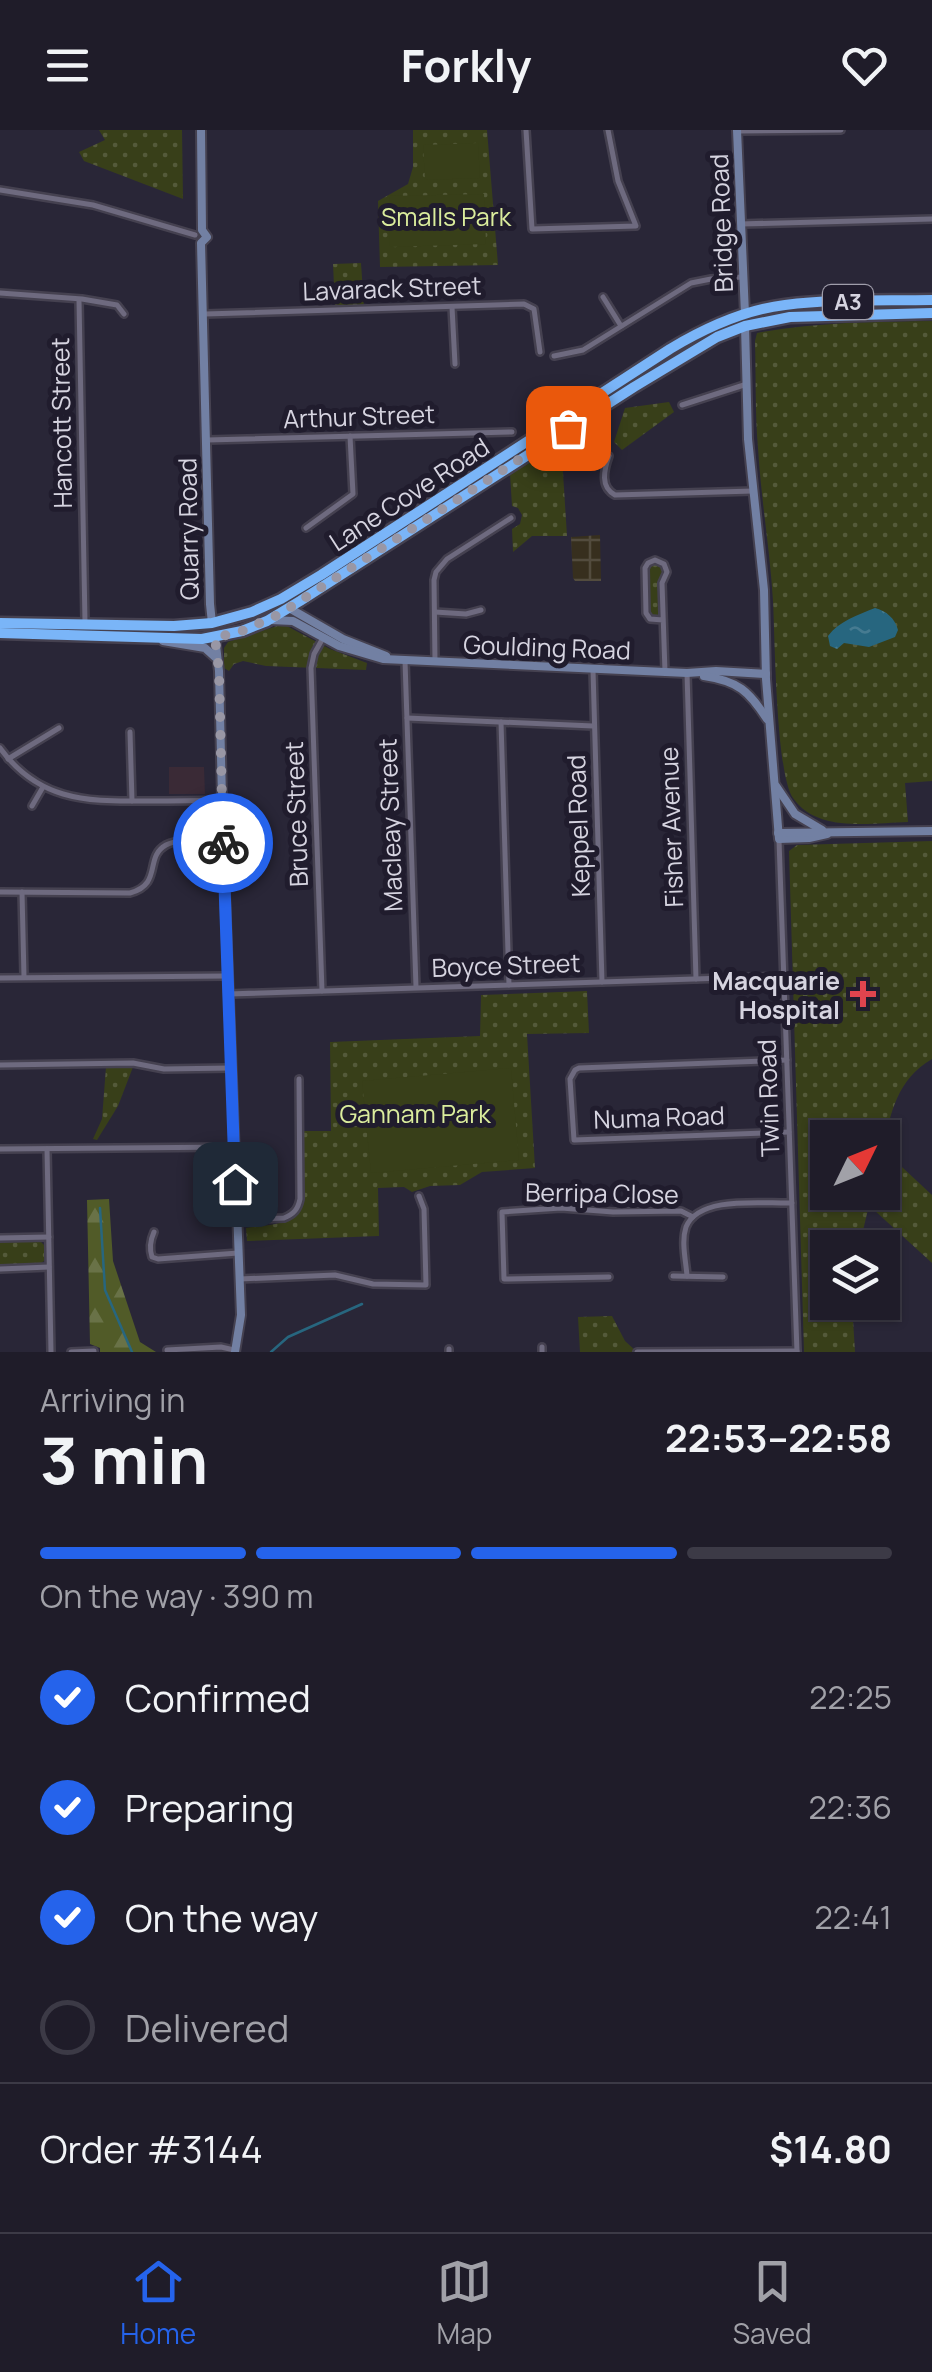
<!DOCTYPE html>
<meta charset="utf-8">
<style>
body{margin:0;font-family:Manrope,sans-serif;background:#2c2935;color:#f1f3f6;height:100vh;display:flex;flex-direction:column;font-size:38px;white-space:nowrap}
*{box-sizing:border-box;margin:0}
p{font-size:32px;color:#a1a1a8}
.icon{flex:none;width:55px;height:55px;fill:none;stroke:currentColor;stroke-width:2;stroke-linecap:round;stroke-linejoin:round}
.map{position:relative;height:1222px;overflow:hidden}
.drawer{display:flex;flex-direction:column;background:#1f1c29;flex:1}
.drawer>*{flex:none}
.needle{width:65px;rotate:47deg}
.buttons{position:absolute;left:810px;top:990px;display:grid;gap:20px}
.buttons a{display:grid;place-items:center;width:90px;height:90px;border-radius:0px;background:#1f1c29;box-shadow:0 2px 8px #0004,0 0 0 2px #3c3a46;font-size:50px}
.pin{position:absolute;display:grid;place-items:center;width:85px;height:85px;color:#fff;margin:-42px;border-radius:20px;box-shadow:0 5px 15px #0006}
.courier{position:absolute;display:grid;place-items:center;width:100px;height:100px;margin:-50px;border:8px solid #2563eb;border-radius:50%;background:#fff;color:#222;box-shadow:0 2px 12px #0007}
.summary em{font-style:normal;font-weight:700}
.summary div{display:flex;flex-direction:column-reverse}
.summary{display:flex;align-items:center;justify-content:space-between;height:170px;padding:0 40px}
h1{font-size:65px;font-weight:700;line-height:75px}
.bar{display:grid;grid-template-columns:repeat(4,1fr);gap:15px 10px;align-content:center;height:120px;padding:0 40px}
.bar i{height:12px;border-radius:8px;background:#3c3a46}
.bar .selected{background:#2563eb}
.bar p{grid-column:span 4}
.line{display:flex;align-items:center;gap:25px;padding:0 40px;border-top:2px solid #3c3a46}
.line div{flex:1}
ol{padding:0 40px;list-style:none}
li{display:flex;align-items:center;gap:30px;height:110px}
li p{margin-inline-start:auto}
li .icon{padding:10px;border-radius:50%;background:#2563eb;color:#fff;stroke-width:4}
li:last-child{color:#a1a1a8}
li i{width:55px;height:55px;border:5px solid #3c3a46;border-radius:50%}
header{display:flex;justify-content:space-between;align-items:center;height:130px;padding:0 40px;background:#1f1c29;font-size:45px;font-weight:700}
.tabs{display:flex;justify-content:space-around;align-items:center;height:140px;border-top:2px solid #3c3a46;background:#1f1c29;font-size:28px;color:#a1a1a8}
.tabs a{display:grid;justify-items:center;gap:5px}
.tabs .selected{color:#2563eb}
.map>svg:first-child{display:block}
.commercial{fill:#3a2a36}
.industrial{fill:url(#industrial-grid)}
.green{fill:url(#green-dots)}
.forest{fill:url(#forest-firs)}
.pitch{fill:#383f19}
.water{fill:url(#water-ripples)}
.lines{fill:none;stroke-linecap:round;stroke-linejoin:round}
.stream{stroke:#27667f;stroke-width:2.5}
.street-casing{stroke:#454150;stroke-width:10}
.secondary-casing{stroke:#454150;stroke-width:12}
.highway-casing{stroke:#454150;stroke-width:15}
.street{stroke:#6e6a7f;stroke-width:5}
.secondary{stroke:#7280a3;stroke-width:8}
.highway{stroke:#7ab5f8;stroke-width:10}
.done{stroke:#9997a5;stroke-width:10;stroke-dasharray:0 18}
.route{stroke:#2563eb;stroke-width:12}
.health-dot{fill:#e0444e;stroke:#201c2d;stroke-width:4}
.labels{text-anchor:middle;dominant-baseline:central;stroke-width:10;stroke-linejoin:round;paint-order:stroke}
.shield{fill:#201c2d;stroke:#9f9daa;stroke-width:2.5}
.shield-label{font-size:22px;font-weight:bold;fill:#d6d4e0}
.park-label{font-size:25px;fill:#dbed9d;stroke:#201c2d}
.street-label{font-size:25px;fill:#d6d4e0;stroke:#201c2d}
.poi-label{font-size:25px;font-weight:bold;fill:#d6d4e0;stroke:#201c2d;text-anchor:end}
</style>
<header><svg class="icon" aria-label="menu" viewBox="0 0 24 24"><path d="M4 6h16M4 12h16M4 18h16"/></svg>Forkly<svg class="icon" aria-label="heart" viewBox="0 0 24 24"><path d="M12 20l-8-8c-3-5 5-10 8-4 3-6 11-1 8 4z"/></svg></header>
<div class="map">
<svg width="932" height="1222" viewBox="0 0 932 1222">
<defs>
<pattern id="industrial-grid" width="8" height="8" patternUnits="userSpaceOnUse" patternTransform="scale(2.5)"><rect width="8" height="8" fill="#372f1e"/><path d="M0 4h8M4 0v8" fill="none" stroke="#534c3e"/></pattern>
<pattern id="green-dots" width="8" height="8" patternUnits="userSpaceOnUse" patternTransform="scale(2.5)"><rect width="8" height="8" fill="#383f19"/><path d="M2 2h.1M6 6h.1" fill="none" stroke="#545a3a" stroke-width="1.8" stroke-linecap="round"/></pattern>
<pattern id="forest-firs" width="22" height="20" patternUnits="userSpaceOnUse" patternTransform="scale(2.5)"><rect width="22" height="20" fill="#515b28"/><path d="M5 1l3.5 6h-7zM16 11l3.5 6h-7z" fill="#697247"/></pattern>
<pattern id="water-ripples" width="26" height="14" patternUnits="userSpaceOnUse" patternTransform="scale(2.5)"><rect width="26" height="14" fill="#27667f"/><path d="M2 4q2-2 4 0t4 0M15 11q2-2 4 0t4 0" fill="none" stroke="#467b91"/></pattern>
</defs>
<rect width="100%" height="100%" fill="#292637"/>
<path class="commercial" d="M 169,637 L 204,637 L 205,664 L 169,664 Z"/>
<path class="industrial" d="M 600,405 L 601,451 L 575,451 L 573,448 L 571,407 Z"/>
<g class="green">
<path d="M 99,0 L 182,0 L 183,69 L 84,31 L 79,22 L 105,10 Z"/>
<path d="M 413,0 L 487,0 L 498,135 L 380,137 L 378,71 L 408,54 L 413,37 Z"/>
<path d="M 361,133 L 364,177 L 335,177 L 333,134 Z"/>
<path d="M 932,191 L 932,651 L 905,653 L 908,692 C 871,693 817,703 793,668 C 776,644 775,508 773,471 C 770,420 761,369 758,318 C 755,283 756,246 755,211 L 757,203 C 815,192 873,192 932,191 Z"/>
<path d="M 669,272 L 674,282 L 622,320 L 614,312 L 625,278 Z"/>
<path d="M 561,311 L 567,406 L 532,406 L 513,422 L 512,399 L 520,394 L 522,385 L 518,378 L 512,376 L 510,344 Z"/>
<path d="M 657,432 L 663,439 L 660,452 L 661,481 L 658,487 L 652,487 L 648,483 L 646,441 L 652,433 Z"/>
<path d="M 283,494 L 330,519 L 367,533 L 366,540 L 266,536 L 243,531 L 234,534 L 229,541 L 224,538 L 224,518 L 228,512 Z"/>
<path d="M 932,711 L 932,929 C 897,950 891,981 883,1019 L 882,1008 L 828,1008 L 828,1062 L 872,1063 L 859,1117 L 828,1118 L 828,1172 L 852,1173 L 855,1222 L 804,1222 L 789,721 L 797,715 Z"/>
<path d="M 587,861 L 589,903 L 527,904 L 535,1038 L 482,1042 L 460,1055 L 430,1056 L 412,1062 L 404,1057 L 378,1058 L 379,1106 L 247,1111 L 246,1098 C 270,1094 296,1097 304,1070 L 303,1001 L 331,1001 L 330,912 L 480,906 L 481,865 Z"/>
<path d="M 106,937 L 133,937 L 118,976 L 97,1010 L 93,1009 L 102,989 Z"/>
<path d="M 888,1024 L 932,1065 L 932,1133 L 874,1080 L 879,1063 L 882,1062 L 883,1047 Z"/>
<path d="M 0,1111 L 40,1111 L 45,1116 L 44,1131 L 38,1135 L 0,1136 Z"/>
<path d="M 612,1186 L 625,1211 L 637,1222 L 580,1222 L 578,1187 Z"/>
</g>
<path class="forest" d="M 109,1069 L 113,1131 L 140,1212 L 156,1222 L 100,1222 L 100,1218 L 90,1214 L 87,1070 Z"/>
<g class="pitch">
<path d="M 478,13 L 480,48 L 425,50 L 423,15 Z"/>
<path d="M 484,64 L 486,114 L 390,117 L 389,66 Z"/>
<path d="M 511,938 L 519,1030 L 371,1043 L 362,951 Z"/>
</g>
<path class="water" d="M 875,478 C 886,481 895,488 898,500 L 895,507 L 869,517 L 844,513 L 837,519 L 830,516 L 828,506 C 839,491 858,485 875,478 Z"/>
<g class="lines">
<g class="stream">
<path d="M 100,1078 L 105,1160 L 132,1222"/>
<path d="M 271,1222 L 288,1207 L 362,1174"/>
</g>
<g class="street-casing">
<g id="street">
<path d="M 526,0 L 532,99 L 636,96 L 618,51 L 608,0"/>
<path d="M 737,1 L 841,0"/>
<path d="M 0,60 L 93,75 L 195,105"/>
<path d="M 740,94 L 932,89"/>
<path d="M 0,163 L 82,169 L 117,175 L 124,184"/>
<path d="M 603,167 L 621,196"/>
<path d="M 79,170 L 85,492"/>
<path d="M 452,177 L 455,234"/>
<path d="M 205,184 L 524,174 L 534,179 L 540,222"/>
<path d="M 554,226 L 583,220 L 691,153 L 711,149 L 742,147"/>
<path d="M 682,275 L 747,254"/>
<path d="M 207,310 L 512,302"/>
<path d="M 609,326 C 604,340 600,357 615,365 L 753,361"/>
<path d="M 306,398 L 353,364 L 350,306"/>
<path d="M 435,482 L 466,484 L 481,480"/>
<path d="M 663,490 L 650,489 L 646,483 L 645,438 L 648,433 L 655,430 L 664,434 L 667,442 L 662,453 L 665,542"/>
<path d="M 405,531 L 416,857"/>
<path d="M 435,532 L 434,450 L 436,442 L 447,429 L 511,388"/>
<path d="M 593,540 L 602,852"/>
<path d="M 687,543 L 696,849"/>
<path d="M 407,588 L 593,596"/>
<path d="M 501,592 L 509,855"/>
<path d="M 130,602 L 132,671"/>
<path d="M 0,618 C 37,669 84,672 142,671 C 169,671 195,671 222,670"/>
<path d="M 8,629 L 59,598"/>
<path d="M 32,676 L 43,657"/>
<path d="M 779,710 L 797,1222"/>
<path d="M 0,762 L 130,763 C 163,754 144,727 166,715 C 181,707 206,711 222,711"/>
<path d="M 22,762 L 24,847"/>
<path d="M 0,848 L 227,846"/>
<path d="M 322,861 L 311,538 L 314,524 L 323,508"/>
<path d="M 229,864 L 784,846"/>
<path d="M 787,930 L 579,938 L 575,940 L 570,949 L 574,1010 L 789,1002"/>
<path d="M 0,935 L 133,933 L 164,939 L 231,938"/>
<path d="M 0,1019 L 234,1017"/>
<path d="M 47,1019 L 51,1222"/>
<path d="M 239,1090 L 284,1088 C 294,1084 298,1079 300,1069 L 299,949"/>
<path d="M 154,1102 C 150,1111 149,1118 152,1127 L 158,1129 L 238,1123"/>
<path d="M 0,1108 L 49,1107"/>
<path d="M 0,1139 L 49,1137"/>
<path d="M 673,1146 L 723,1147"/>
<path d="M 687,1146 C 686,1131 681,1112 686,1097 C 699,1065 763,1074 792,1073"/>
<path d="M 609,1147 L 504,1149 L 502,1082 L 561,1078 L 613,1082 L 681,1081 L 693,1087"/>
<path d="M 240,1149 L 335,1145 L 373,1154 L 426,1155 L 424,1079 L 419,1066"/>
<path d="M 542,1217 L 542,1222"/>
<path d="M 449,1219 L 449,1222"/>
<path d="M 167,1220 L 221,1217 L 234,1220"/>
<path d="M 71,1222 L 94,1221"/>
<path d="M 637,1222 L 797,1221"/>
</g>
</g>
<g class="secondary-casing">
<g id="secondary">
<path d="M 201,0 L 202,100 L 207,107 L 201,113 L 210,474 L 212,493"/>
<path d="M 737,0 L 745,184"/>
<path d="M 745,196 L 748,309 L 764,460 L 766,549 L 779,709 L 809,708 L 827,704"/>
<path d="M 289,478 L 343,509 L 386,526"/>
<path d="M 270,490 L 293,491 L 339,516 L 383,529 L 687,543 L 716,541 L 766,544"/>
<path d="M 215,507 L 219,541 L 223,711 L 241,1185 L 235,1222"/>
<path d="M 163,511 L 205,518 L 215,527"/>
<path d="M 704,546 C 738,551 749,561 767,589"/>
<path d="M 776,656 L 795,684 L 822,700"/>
<path d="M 778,703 L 932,701"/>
</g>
</g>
<g class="highway-casing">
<g id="highway">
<path d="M 0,493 L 174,496 L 212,493 L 252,482 L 281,469 L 321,445 L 670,219 C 705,198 744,180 785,175 C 833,169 883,171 932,170"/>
<path d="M 0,503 L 202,509 L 242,501 L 267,491 L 300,471 L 634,257 L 717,207 L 745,196 L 790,187 L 932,183"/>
</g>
</g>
<use href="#street" class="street"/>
<use href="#secondary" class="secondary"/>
<use href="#highway" class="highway"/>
</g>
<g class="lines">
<path class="done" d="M 223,713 L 219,541 L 215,508 L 242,501 L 280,484 L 568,298"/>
<path class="route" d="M 223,713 L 235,1054"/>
</g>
<path class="health-dot" d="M858 849h10v10h10v10h-10v10h-10v-10h-10v-10h10z"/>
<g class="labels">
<rect class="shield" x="823" y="155" width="50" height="34" rx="8"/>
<g class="shield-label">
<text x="848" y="172">A3</text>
</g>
<g class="park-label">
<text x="446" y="86">Smalls Park</text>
<text x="415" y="983">Gannam Park</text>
</g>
<g class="street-label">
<text transform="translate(721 93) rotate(-92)">Bridge Road</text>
<text transform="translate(392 158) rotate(-2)">Lavarack Street</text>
<text transform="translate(359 286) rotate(-2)">Arthur Street</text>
<text transform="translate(61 293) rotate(-91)">Hancott Street</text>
<text transform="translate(409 364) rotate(-33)">Lane Cove Road</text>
<text transform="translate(188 399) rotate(-91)">Quarry Road</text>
<text transform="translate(547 517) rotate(2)">Goulding Road</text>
<text transform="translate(296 684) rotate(-92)">Bruce Street</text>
<text transform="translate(390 695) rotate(-92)">Macleay Street</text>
<text transform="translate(578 696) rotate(-92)">Keppel Road</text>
<text transform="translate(671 697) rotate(-92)">Fisher Avenue</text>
<text transform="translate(506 835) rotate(-2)">Boyce Street</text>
<text transform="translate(768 968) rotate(-92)">Twin Road</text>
<text transform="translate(659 987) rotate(-2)">Numa Road</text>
<text transform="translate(602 1063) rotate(1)">Berripa Close</text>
</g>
<g class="poi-label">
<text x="840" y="850">Macquarie<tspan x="840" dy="29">Hospital</tspan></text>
</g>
</g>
</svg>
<div class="buttons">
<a><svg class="needle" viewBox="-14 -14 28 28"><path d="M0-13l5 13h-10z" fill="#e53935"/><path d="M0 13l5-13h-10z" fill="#a1a1a8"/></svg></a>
<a><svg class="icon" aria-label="layers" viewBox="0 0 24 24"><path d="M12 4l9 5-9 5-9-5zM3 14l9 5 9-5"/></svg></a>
</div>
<div class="pin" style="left:568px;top:298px;background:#ea580c"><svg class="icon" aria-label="bag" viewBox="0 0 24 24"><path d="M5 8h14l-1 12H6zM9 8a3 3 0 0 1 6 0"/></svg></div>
<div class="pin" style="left:235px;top:1054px;background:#1f2937"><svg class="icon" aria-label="home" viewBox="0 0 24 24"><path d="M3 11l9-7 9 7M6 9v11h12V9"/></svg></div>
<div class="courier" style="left:223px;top:713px"><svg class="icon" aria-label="bike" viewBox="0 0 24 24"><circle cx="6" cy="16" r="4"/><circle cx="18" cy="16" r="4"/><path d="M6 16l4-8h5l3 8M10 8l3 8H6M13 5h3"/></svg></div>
</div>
<section class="drawer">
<div class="summary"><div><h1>3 min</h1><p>Arriving in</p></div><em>22:53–22:58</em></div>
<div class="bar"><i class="selected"></i><i class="selected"></i><i class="selected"></i><i></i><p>On the way · 390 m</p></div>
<ol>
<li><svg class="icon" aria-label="check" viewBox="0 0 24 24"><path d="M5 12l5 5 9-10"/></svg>Confirmed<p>22:25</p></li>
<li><svg class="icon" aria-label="check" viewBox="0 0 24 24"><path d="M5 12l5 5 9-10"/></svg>Preparing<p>22:36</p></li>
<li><svg class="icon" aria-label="check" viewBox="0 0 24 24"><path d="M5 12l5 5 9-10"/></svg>On the way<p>22:41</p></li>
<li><i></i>Delivered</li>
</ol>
<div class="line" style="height:130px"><div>Order #3144</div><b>$14.80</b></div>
</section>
<nav class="tabs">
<a class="selected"><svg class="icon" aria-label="home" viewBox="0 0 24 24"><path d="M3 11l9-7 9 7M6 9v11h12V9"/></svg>Home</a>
<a><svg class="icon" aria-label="map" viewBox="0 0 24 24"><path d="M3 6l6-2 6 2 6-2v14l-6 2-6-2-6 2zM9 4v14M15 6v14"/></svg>Map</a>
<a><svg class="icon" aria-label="saved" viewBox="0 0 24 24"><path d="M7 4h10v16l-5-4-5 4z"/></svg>Saved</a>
</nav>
